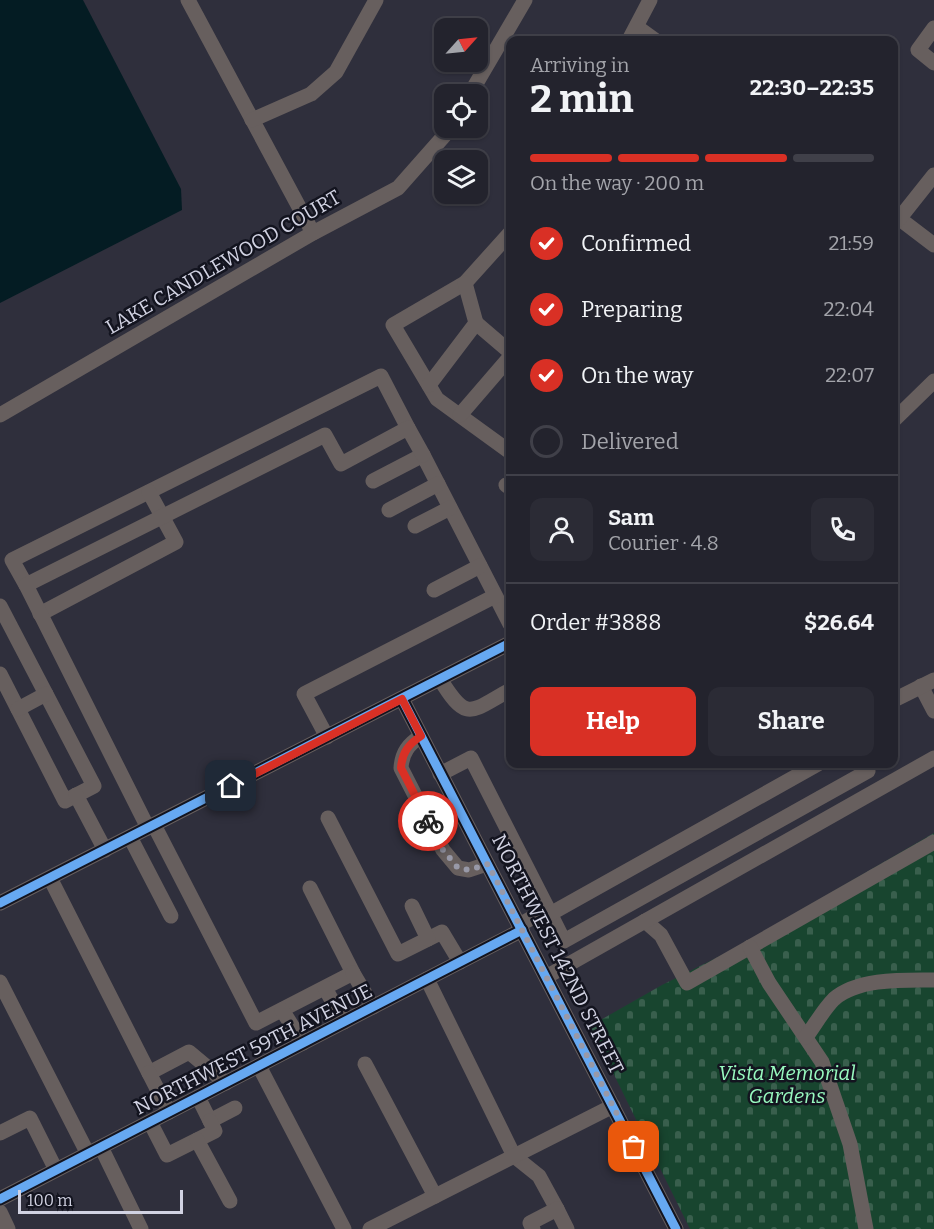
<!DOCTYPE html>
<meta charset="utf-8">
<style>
body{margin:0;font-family:Bitter,serif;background:#2b2b35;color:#f1f3f6;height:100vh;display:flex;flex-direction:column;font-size:22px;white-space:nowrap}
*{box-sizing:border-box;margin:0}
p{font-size:20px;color:#a3a4aa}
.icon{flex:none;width:33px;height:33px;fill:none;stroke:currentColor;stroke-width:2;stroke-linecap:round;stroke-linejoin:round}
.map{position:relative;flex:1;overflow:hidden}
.details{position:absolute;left:506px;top:36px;width:392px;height:732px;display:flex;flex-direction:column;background:#23232d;border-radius:12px;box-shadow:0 2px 4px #0004,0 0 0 2px #404049}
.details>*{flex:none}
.needle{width:39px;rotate:63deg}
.tools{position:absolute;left:434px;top:18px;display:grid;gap:12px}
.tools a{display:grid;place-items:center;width:54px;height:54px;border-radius:12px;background:#23232d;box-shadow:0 2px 4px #0004,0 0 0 2px #404049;font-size:30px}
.scale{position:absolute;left:18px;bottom:15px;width:165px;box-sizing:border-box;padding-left:6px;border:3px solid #d1d2e2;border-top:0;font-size:16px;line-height:21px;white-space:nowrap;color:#d1d2e2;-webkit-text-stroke:4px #13141f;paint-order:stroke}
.pin{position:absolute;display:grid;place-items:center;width:51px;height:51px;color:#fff;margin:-26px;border-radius:12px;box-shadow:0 3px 9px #0006}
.courier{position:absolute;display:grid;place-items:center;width:60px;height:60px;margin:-30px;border:4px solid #d93025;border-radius:50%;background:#fff;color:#222;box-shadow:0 2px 8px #0007}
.head em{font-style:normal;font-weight:700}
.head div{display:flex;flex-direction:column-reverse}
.head{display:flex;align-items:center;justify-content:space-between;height:102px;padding:0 24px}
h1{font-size:39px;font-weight:700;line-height:45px}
.bar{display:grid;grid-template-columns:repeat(4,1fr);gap:9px 6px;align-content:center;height:72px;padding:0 24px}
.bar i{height:8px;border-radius:4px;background:#404049}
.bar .selected{background:#d93025}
.bar p{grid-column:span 4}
.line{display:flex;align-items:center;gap:15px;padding:0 24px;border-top:2px solid #404049}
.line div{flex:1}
.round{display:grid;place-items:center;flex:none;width:63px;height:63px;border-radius:12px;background:#2b2b35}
ol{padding:0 24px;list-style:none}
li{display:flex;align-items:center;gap:18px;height:66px}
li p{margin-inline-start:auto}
li .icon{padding:6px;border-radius:50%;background:#d93025;color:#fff;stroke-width:4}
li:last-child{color:#a3a4aa}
li i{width:33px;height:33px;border:3px solid #404049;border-radius:50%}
.button{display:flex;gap:12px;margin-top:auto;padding:12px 24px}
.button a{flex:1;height:69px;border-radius:12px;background:#d93025;color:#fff;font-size:24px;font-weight:700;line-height:69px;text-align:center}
.button a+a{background:#2b2b35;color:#f1f3f6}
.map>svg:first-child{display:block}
.cemetery{fill:url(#cemetery-stones)}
.water{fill:#041c23}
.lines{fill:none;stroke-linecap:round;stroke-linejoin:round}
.minor{stroke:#675f5e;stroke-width:15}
.cycleway-casing{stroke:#13141f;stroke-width:13}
.cycleway{stroke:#66a8f1;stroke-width:9}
.done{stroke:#9899a8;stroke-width:6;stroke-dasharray:0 10.8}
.route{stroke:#d93025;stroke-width:8}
.labels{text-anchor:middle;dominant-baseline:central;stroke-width:5;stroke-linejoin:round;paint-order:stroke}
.street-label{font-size:20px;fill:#d1d2e2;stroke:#13141f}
.park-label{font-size:20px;font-style:italic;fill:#98f9bf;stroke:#13141f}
</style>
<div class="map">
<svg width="934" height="1229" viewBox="0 0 934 1229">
<defs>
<pattern id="cemetery-stones" width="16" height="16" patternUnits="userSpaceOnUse" patternTransform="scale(1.5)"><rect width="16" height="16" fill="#18452f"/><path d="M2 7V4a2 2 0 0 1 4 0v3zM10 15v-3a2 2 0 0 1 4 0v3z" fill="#395f4d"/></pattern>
</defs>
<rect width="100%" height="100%" fill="#2f2f3c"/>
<path class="cemetery" d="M 934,833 L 934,1229 L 690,1229 L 590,1026 L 662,985 L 732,950 Z"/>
<path class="water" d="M 0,0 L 83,0 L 181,189 L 182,210 L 0,303 Z"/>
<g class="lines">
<g class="minor">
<path d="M 188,0 L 313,233"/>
<path d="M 637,27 L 655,40"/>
<path d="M 934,28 L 918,50 L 934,63"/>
<path d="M 629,40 L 650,0"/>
<path d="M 470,94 L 525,0"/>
<path d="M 252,120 L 311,94 L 336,72 L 376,0"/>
<path d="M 892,213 L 934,245"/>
<path d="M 899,219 L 934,175"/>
<path d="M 510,233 L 465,283 L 393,325 L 437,399 L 510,452"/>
<path d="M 476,323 L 510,352"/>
<path d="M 429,385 L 476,323 L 465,283"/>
<path d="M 0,415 L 313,233 L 398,188 L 451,128"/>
<path d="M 460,415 L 510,357"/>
<path d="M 892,422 L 934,381"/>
<path d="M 373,481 L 423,455 L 510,624"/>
<path d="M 506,485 L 510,488"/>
<path d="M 389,510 L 438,484"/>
<path d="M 415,526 L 450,508"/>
<path d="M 26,585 L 12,560 L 381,376 L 408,428"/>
<path d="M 434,590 L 480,566"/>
<path d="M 0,606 L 94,786 L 65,801 L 0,674"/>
<path d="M 40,614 L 176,542 L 149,492"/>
<path d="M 440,679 C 467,723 470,712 510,690"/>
<path d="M 921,686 L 934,711"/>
<path d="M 402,699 L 676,1229"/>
<path d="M 892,701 L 934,680"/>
<path d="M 18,709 L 46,694"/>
<path d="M 421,736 C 409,744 402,752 401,768 L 443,850 L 458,868 L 469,870 L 487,864"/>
<path d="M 327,737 L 304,694 L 495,596"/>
<path d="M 440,774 L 471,758 L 548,909 L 519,925"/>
<path d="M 76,795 L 105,850"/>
<path d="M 328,818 L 398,954 L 442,932 L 460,962"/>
<path d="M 154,825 L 256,1023 L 353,973 L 310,888"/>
<path d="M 148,828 L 26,585 L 325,435 L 341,464 L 408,428 L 423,455"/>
<path d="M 130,837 L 171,916"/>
<path d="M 50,878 L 149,1073 L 189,1052 L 226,1083"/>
<path d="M 0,903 L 510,643"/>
<path d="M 412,906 L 428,939"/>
<path d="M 548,909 L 564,941 L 868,771 L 864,764"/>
<path d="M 550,914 L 818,764"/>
<path d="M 645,921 L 661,935 L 687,983 L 934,842"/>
<path d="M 750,947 L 769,983 L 822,1062 L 850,1144 L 866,1229"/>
<path d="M 353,973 L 373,1007"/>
<path d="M 546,977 L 934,758"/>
<path d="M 427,979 L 514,1156 L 539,1176 L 557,1209"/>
<path d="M 0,982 L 88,1154"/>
<path d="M 325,988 L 344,1022"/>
<path d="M 282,1010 L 303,1043"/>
<path d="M 806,1037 C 815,1025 823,1010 834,999 C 858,978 904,980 934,980"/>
<path d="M 365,1064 L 435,1196"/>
<path d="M 259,1066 L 344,1229"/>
<path d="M 149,1073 L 169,1112"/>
<path d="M 198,1097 L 210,1121 L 235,1108"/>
<path d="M 150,1122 L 167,1155 L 215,1131 L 210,1121"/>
<path d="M 0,1133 L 30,1118 L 56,1170"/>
<path d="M 197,1140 L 230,1201"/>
<path d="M 101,1147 L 141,1229"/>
<path d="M 0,1199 L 522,930"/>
<path d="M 0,1212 L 8,1229"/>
<path d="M 370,1229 L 613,1106"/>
<path d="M 533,1229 L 530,1223 L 557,1209 L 567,1229"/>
</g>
<g class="cycleway-casing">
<g id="cycleway">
<path d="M 402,699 L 676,1229"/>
<path d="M 0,903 L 510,643"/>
<path d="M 0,1199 L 522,930"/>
</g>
</g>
<use href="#cycleway" class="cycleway"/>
</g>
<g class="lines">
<path class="done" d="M 428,821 L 443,850 L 458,868 L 469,870 L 488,864 L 634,1147"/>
<path class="route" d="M 231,786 L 402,699 L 421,736 C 409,744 402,752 401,768 L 428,821"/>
</g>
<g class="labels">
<g class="street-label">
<text transform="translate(223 262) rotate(-30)">LAKE CANDLEWOOD COURT</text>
<text transform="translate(558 954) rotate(63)">NORTHWEST 142ND STREET</text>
<text transform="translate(253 1049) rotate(-27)">NORTHWEST 59TH AVENUE</text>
</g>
<g class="park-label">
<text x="787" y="1073">Vista Memorial<tspan x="787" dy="23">Gardens</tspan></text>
</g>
</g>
</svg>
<div class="tools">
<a><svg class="needle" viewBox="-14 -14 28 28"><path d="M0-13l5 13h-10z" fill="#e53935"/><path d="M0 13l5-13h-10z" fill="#a3a4aa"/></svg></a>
<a><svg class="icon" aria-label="locate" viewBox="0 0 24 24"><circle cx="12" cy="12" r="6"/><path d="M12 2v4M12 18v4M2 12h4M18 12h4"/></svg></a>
<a><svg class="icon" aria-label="layers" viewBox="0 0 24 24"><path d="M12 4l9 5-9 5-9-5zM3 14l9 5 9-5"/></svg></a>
</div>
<div class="scale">100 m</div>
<div class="pin" style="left:634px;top:1147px;background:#ea580c"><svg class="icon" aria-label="bag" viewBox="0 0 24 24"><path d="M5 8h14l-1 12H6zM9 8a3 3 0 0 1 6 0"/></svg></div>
<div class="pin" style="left:231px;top:786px;background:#1f2937"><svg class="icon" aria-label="home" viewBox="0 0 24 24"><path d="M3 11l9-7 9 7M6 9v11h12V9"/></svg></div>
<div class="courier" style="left:428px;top:821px"><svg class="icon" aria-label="bike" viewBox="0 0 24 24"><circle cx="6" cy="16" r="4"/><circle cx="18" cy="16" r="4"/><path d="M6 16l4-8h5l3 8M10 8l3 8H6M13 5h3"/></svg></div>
<section class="details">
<div class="head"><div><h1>2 min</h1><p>Arriving in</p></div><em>22:30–22:35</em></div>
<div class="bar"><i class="selected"></i><i class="selected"></i><i class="selected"></i><i></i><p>On the way · 200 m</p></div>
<ol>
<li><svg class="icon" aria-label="check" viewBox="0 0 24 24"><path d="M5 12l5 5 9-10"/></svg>Confirmed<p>21:59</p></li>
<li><svg class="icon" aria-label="check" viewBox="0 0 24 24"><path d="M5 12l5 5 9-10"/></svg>Preparing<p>22:04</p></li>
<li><svg class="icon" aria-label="check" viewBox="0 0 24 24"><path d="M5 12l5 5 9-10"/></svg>On the way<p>22:07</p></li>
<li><i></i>Delivered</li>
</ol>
<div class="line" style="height:108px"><a class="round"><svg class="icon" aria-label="person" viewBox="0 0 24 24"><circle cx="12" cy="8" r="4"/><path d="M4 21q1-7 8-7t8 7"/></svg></a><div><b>Sam</b><p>Courier · 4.8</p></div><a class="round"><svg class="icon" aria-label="phone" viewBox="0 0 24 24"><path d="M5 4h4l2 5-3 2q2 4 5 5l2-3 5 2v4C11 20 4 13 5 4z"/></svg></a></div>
<div class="line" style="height:78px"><div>Order #3888</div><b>$26.64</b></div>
<div class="button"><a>Help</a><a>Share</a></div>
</section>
</div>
